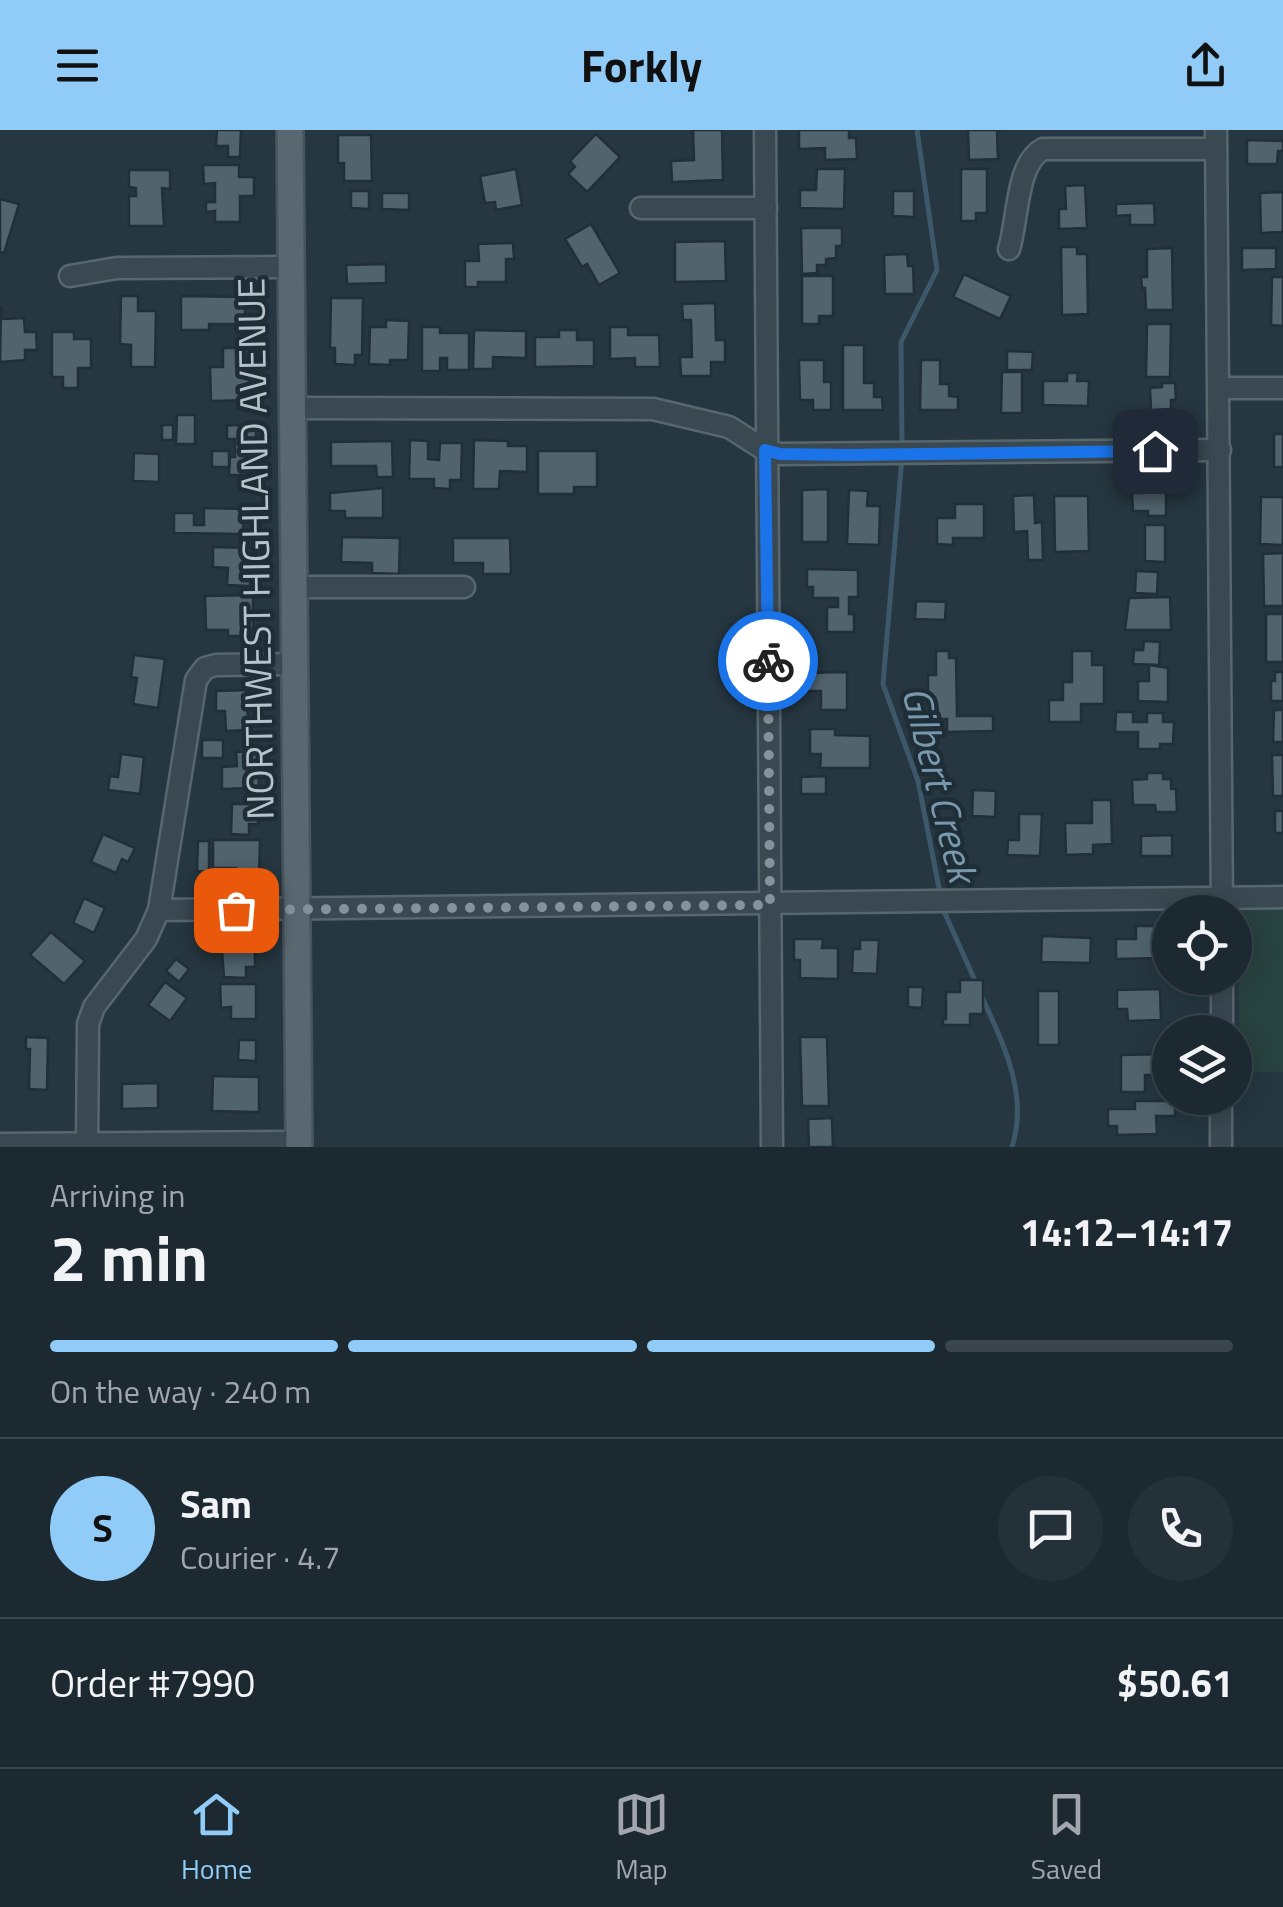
<!DOCTYPE html>
<meta charset="utf-8">
<style>
body{margin:0;font-family:"Titillium Web",sans-serif;background:#253139;color:#f1f3f6;height:100vh;display:flex;flex-direction:column;font-size:38px;white-space:nowrap}
*{box-sizing:border-box;margin:0}
p{font-size:32px;color:#a0a6ab}
.icon{flex:none;width:55px;height:55px;fill:none;stroke:currentColor;stroke-width:2;stroke-linecap:round;stroke-linejoin:round}
.map{position:relative;height:1017px;overflow:hidden}
.drawer{display:flex;flex-direction:column;background:#1c2931;flex:1}
.drawer>*{flex:none}
.tools{position:absolute;left:1152px;top:765px;display:grid;gap:20px}
.tools a{display:grid;place-items:center;width:100px;height:100px;border-radius:50%;background:#1c2931;box-shadow:0 5px 25px #0003,0 0 0 2px #3a454d;font-size:50px}
.pin{position:absolute;display:grid;place-items:center;width:85px;height:85px;color:#fff;margin:-42px;border-radius:20px;box-shadow:0 5px 15px #0006}
.courier{position:absolute;display:grid;place-items:center;width:100px;height:100px;margin:-50px;border:8px solid #1a73e8;border-radius:50%;background:#fff;color:#222;box-shadow:0 2px 12px #0007}
.summary em{font-style:normal;font-weight:700}
.summary div{display:flex;flex-direction:column-reverse}
.summary{display:flex;align-items:center;justify-content:space-between;height:170px;padding:0 50px}
h1{font-size:65px;font-weight:700;line-height:75px}
.bar{display:grid;grid-template-columns:repeat(4,1fr);gap:15px 10px;align-content:center;height:120px;padding:0 50px}
.bar i{height:12px;border-radius:8px;background:#3a454d}
.bar .on{background:#90ccf7}
.bar p{grid-column:span 4}
.line{display:flex;align-items:center;gap:25px;padding:0 50px;border-top:2px solid #3a454d}
.line div{flex:1}
.round{display:grid;place-items:center;flex:none;width:105px;height:105px;border-radius:52px;background:#253139}
header{display:flex;justify-content:space-between;align-items:center;height:130px;padding:0 50px;background:#90ccf7;color:#111;font-size:45px;font-weight:700}
.menu{display:flex;justify-content:space-around;align-items:center;height:140px;border-top:2px solid #3a454d;background:#1c2931;font-size:28px;color:#a0a6ab}
.menu a{display:grid;justify-items:center;gap:5px}
.menu .on{color:#90ccf7}
.map>svg:first-child{display:block}
.green{fill:#284240}
.lines{fill:none;stroke-linecap:round;stroke-linejoin:round}
.stream{stroke:#3c5869;stroke-width:5}
.building{fill:#51646e;stroke:#212f38;stroke-width:2.5}
.minor-casing{stroke:#58666e;stroke-width:25}
.major-casing{stroke:#47545d;stroke-width:30}
.minor{stroke:#3a4851;stroke-width:20}
.major{stroke:#596771;stroke-width:25}
.done{stroke:#84929b;stroke-width:10;stroke-dasharray:0 18}
.route{stroke:#1a73e8;stroke-width:12}
.labels{text-anchor:middle;dominant-baseline:central;stroke-width:9;stroke-linejoin:round;paint-order:stroke}
.street-label{font-size:38px;fill:#b7c3cb;stroke:#1f2d36}
.water-label{font-size:40px;font-style:italic;fill:#7899ad;stroke:#1f2d36}
</style>
<header><svg class="icon" aria-label="menu" viewBox="0 0 24 24"><path d="M4 6h16M4 12h16M4 18h16"/></svg>Forkly<svg class="icon" aria-label="share" viewBox="0 0 24 24"><path d="M12 15V3M7 8l5-5 5 5M5 13v7h14v-7"/></svg></header>
<div class="map">
<svg width="1283" height="1017" viewBox="0 0 1283 1017">
<rect width="100%" height="100%" fill="#263741"/>
<path class="green" d="M 1240,778 L 1283,778 L 1283,942 L 1240,942 L 1237,788 Z"/>
<g class="lines">
<g class="stream">
<path d="M 902,317 L 901,212 L 937,140 L 917,0"/>
<path d="M 902,328 L 883,554 L 918,651 L 941,768"/>
<path d="M 943,779 L 977,855"/>
<path d="M 981,865 C 1003,913 1029,964 1012,1017"/>
</g>
</g>
<g class="building">
<path d="M 217,0 L 241,0 L 240,27 L 228,27 L 228,16 L 216,16 Z"/>
<path d="M 693,0 L 722,0 L 723,50 L 672,52 L 671,31 L 694,30 Z"/>
<path d="M 799,0 L 849,0 L 849,8 L 856,8 L 857,29 L 825,30 L 825,18 L 799,19 Z"/>
<path d="M 968,0 L 1001,0 L 997,2 L 998,29 L 969,30 Z"/>
<path d="M 596,4 L 620,27 L 587,62 L 568,44 L 575,37 L 570,31 Z"/>
<path d="M 338,5 L 371,5 L 372,51 L 344,51 L 344,33 L 338,33 Z"/>
<path d="M 1247,10 L 1283,11 L 1283,21 L 1278,21 L 1277,34 L 1247,34 Z"/>
<path d="M 203,35 L 239,35 L 239,47 L 254,47 L 254,66 L 240,66 L 240,92 L 215,92 L 215,81 L 206,82 L 206,72 L 215,72 L 215,53 L 204,54 Z"/>
<path d="M 516,39 L 522,75 L 496,80 L 495,72 L 485,73 L 480,46 Z"/>
<path d="M 817,39 L 845,39 L 844,79 L 800,78 L 800,60 L 816,60 Z"/>
<path d="M 961,39 L 987,39 L 987,83 L 976,83 L 976,91 L 961,91 Z"/>
<path d="M 129,40 L 170,40 L 170,59 L 162,58 L 164,96 L 129,96 L 129,66 L 136,66 L 136,58 L 129,57 Z"/>
<path d="M 1085,55 L 1087,98 L 1059,99 L 1059,79 L 1066,79 L 1065,56 Z"/>
<path d="M 351,61 L 369,61 L 369,79 L 351,78 Z"/>
<path d="M 893,61 L 914,61 L 914,87 L 893,86 Z"/>
<path d="M 1283,62 L 1283,102 L 1261,103 L 1260,63 Z"/>
<path d="M 382,63 L 409,63 L 409,80 L 382,79 Z"/>
<path d="M 0,69 L 19,74 L 4,123 L 0,122 Z"/>
<path d="M 1154,73 L 1155,95 L 1130,95 L 1130,85 L 1116,86 L 1116,74 Z"/>
<path d="M 591,94 L 620,143 L 599,155 L 587,134 L 582,137 L 565,109 Z"/>
<path d="M 801,98 L 842,98 L 842,116 L 836,116 L 836,128 L 826,129 L 826,135 L 817,135 L 817,143 L 802,144 Z"/>
<path d="M 725,111 L 726,151 L 675,152 L 675,112 Z"/>
<path d="M 513,113 L 514,129 L 506,129 L 506,152 L 478,152 L 478,157 L 465,157 L 465,131 L 479,131 L 478,114 Z"/>
<path d="M 1061,117 L 1077,117 L 1077,124 L 1087,124 L 1088,184 L 1062,185 Z"/>
<path d="M 1172,118 L 1173,180 L 1146,180 L 1145,158 L 1142,158 L 1141,147 L 1147,147 L 1147,119 Z"/>
<path d="M 1242,118 L 1276,118 L 1276,139 L 1242,140 Z"/>
<path d="M 907,124 L 908,136 L 913,136 L 914,164 L 885,164 L 884,125 Z"/>
<path d="M 386,134 L 386,153 L 347,154 L 346,135 Z"/>
<path d="M 964,144 L 1011,166 L 1000,189 L 953,167 Z"/>
<path d="M 802,146 L 833,146 L 833,186 L 819,186 L 819,194 L 802,194 Z"/>
<path d="M 1272,147 L 1283,147 L 1283,196 L 1271,195 Z"/>
<path d="M 121,166 L 138,166 L 138,181 L 156,181 L 155,237 L 131,237 L 131,215 L 120,214 Z"/>
<path d="M 181,166 L 245,167 L 245,194 L 209,194 L 209,200 L 181,200 Z"/>
<path d="M 331,168 L 363,168 L 362,225 L 355,225 L 355,235 L 335,234 L 335,218 L 330,218 Z"/>
<path d="M 715,173 L 716,210 L 725,210 L 725,232 L 711,232 L 711,246 L 681,246 L 680,227 L 692,227 L 691,190 L 683,190 L 682,174 Z"/>
<path d="M 1,176 L 2,189 L 24,188 L 25,202 L 36,202 L 37,220 L 25,220 L 25,230 L 0,232 Z"/>
<path d="M 386,190 L 409,191 L 408,230 L 390,230 L 390,235 L 369,234 L 370,197 L 386,197 Z"/>
<path d="M 1147,194 L 1171,194 L 1170,247 L 1146,247 Z"/>
<path d="M 422,197 L 440,197 L 440,203 L 469,203 L 469,240 L 447,240 L 447,228 L 440,228 L 440,241 L 422,241 Z"/>
<path d="M 610,197 L 628,197 L 628,205 L 659,205 L 660,237 L 635,237 L 635,228 L 610,229 Z"/>
<path d="M 474,200 L 526,201 L 526,228 L 493,227 L 493,239 L 473,239 Z"/>
<path d="M 559,200 L 577,200 L 577,210 L 594,210 L 594,236 L 535,237 L 535,207 L 559,207 Z"/>
<path d="M 52,202 L 74,202 L 74,209 L 91,209 L 91,238 L 78,238 L 78,258 L 63,258 L 63,247 L 52,247 Z"/>
<path d="M 843,215 L 864,215 L 864,253 L 874,253 L 874,267 L 882,267 L 883,280 L 843,280 Z"/>
<path d="M 223,218 L 249,218 L 250,270 L 211,271 L 210,237 L 223,237 Z"/>
<path d="M 1007,221 L 1033,222 L 1032,240 L 1007,240 Z"/>
<path d="M 799,230 L 824,230 L 824,252 L 831,252 L 831,280 L 813,280 L 813,270 L 800,270 Z"/>
<path d="M 921,230 L 940,230 L 940,254 L 949,254 L 949,266 L 958,267 L 958,280 L 920,280 Z"/>
<path d="M 1002,242 L 1022,242 L 1022,283 L 1001,283 Z"/>
<path d="M 1067,243 L 1078,243 L 1077,251 L 1089,251 L 1088,276 L 1043,275 L 1043,251 L 1067,251 Z"/>
<path d="M 1162,253 L 1175,253 L 1176,270 L 1171,270 L 1171,279 L 1151,280 L 1150,258 L 1162,257 Z"/>
<path d="M 177,285 L 195,285 L 195,314 L 176,314 Z"/>
<rect x="162" y="295" width="11" height="15"/>
<path d="M 227,295 L 256,296 L 255,339 L 247,338 L 247,345 L 229,345 L 230,327 L 235,327 L 235,309 L 227,309 Z"/>
<rect x="1274" y="304" width="9" height="33"/>
<path d="M 410,310 L 428,311 L 428,329 L 439,330 L 440,313 L 462,313 L 461,350 L 450,350 L 450,359 L 434,358 L 434,349 L 409,349 Z"/>
<path d="M 474,310 L 508,311 L 508,316 L 527,316 L 527,342 L 500,341 L 499,359 L 473,359 Z"/>
<path d="M 392,311 L 393,347 L 377,347 L 376,336 L 331,336 L 331,312 Z"/>
<rect x="212" y="321" width="17" height="16"/>
<path d="M 538,321 L 597,321 L 597,357 L 574,357 L 574,364 L 538,364 Z"/>
<path d="M 134,323 L 159,324 L 159,352 L 133,351 Z"/>
<path d="M 1142,354 L 1166,354 L 1166,386 L 1148,386 L 1148,381 L 1133,381 L 1132,363 L 1142,363 Z"/>
<path d="M 383,358 L 383,388 L 345,388 L 345,381 L 330,381 L 330,363 Z"/>
<path d="M 828,359 L 828,412 L 802,412 L 802,360 Z"/>
<path d="M 849,360 L 868,361 L 867,376 L 880,376 L 879,415 L 847,414 Z"/>
<path d="M 1034,365 L 1035,393 L 1042,392 L 1043,430 L 1028,430 L 1027,401 L 1014,402 L 1013,366 Z"/>
<path d="M 1054,366 L 1088,366 L 1089,421 L 1055,422 Z"/>
<path d="M 1261,367 L 1283,367 L 1283,415 L 1260,414 Z"/>
<path d="M 955,374 L 984,374 L 984,408 L 953,408 L 953,415 L 937,414 L 937,388 L 955,388 Z"/>
<path d="M 204,378 L 243,379 L 243,404 L 174,403 L 174,383 L 194,383 L 194,395 L 204,395 Z"/>
<path d="M 1145,395 L 1165,395 L 1165,432 L 1145,431 Z"/>
<path d="M 342,407 L 400,408 L 399,444 L 372,443 L 372,433 L 341,432 Z"/>
<path d="M 453,408 L 510,408 L 511,444 L 483,444 L 483,433 L 453,433 Z"/>
<path d="M 213,417 L 251,418 L 250,456 L 227,455 L 228,438 L 213,437 Z"/>
<path d="M 1283,423 L 1283,476 L 1264,476 L 1263,424 Z"/>
<path d="M 807,439 L 858,440 L 858,467 L 849,467 L 849,484 L 854,484 L 854,502 L 827,502 L 827,477 L 838,477 L 838,468 L 813,468 L 813,457 L 807,457 Z"/>
<path d="M 1136,441 L 1158,442 L 1157,464 L 1135,463 Z"/>
<path d="M 253,465 L 253,499 L 241,499 L 241,506 L 228,506 L 228,500 L 206,500 L 205,466 Z"/>
<path d="M 1170,467 L 1171,500 L 1125,500 L 1129,468 Z"/>
<path d="M 916,471 L 946,472 L 945,490 L 915,489 Z"/>
<rect x="1266" y="484" width="17" height="48"/>
<path d="M 1144,511 L 1160,512 L 1159,535 L 1133,534 L 1134,520 L 1143,520 Z"/>
<path d="M 936,521 L 949,521 L 949,528 L 956,528 L 957,586 L 993,586 L 993,601 L 947,602 L 947,589 L 932,589 L 932,575 L 928,575 L 928,545 L 936,545 Z"/>
<path d="M 1072,521 L 1092,521 L 1092,535 L 1104,535 L 1104,574 L 1081,574 L 1081,592 L 1049,592 L 1049,570 L 1063,570 L 1063,552 L 1072,552 Z"/>
<path d="M 134,525 L 165,529 L 158,578 L 133,574 L 137,548 L 131,547 Z"/>
<path d="M 1149,535 L 1168,538 L 1168,572 L 1138,571 L 1138,551 L 1149,551 Z"/>
<path d="M 847,542 L 847,580 L 821,580 L 821,561 L 802,561 L 802,543 Z"/>
<path d="M 1275,542 L 1283,542 L 1283,571 L 1271,571 L 1271,551 L 1275,551 Z"/>
<path d="M 247,560 L 248,600 L 226,601 L 225,581 L 216,581 L 216,561 Z"/>
<path d="M 1274,580 L 1283,580 L 1283,612 L 1273,612 Z"/>
<path d="M 1116,582 L 1133,582 L 1133,592 L 1147,592 L 1147,583 L 1163,583 L 1163,592 L 1174,592 L 1173,614 L 1160,614 L 1160,619 L 1138,619 L 1138,602 L 1115,602 Z"/>
<path d="M 810,599 L 835,599 L 835,605 L 870,606 L 870,638 L 820,638 L 821,624 L 810,624 Z"/>
<rect x="202" y="610" width="21" height="18"/>
<path d="M 258,621 L 259,663 L 247,663 L 247,658 L 222,659 L 222,637 L 237,636 L 236,622 Z"/>
<path d="M 121,624 L 144,627 L 140,664 L 108,660 L 110,646 L 118,647 Z"/>
<path d="M 1272,625 L 1283,625 L 1283,666 L 1273,666 Z"/>
<path d="M 1147,643 L 1163,643 L 1163,649 L 1171,649 L 1171,659 L 1176,659 L 1177,682 L 1156,682 L 1155,675 L 1133,675 L 1132,650 L 1147,649 Z"/>
<path d="M 826,646 L 826,664 L 801,664 L 801,647 Z"/>
<path d="M 973,660 L 996,661 L 995,687 L 972,686 Z"/>
<path d="M 1092,670 L 1111,670 L 1112,714 L 1093,715 L 1093,724 L 1066,725 L 1065,693 L 1092,693 Z"/>
<path d="M 232,674 L 258,674 L 258,694 L 249,694 L 249,705 L 231,704 Z"/>
<rect x="1275" y="681" width="8" height="22"/>
<path d="M 1019,684 L 1042,684 L 1040,726 L 1007,725 L 1008,710 L 1019,710 Z"/>
<path d="M 103,704 L 135,718 L 128,732 L 122,729 L 116,743 L 91,732 Z"/>
<path d="M 1172,705 L 1172,726 L 1141,726 L 1141,706 Z"/>
<path d="M 213,710 L 260,710 L 259,747 L 236,746 L 236,738 L 213,738 Z"/>
<path d="M 198,711 L 209,711 L 209,742 L 197,741 Z"/>
<path d="M 84,768 L 105,778 L 94,803 L 73,793 Z"/>
<path d="M 1136,796 L 1170,796 L 1170,822 L 1157,822 L 1157,828 L 1116,829 L 1116,809 L 1136,809 Z"/>
<path d="M 51,802 L 85,831 L 64,854 L 30,825 Z"/>
<path d="M 1042,806 L 1091,808 L 1090,833 L 1041,832 Z"/>
<path d="M 794,809 L 823,809 L 822,818 L 838,818 L 838,849 L 800,848 L 800,830 L 794,830 Z"/>
<path d="M 221,810 L 255,811 L 255,837 L 246,837 L 246,848 L 224,847 Z"/>
<path d="M 860,810 L 879,810 L 877,844 L 852,843 L 853,819 L 860,819 Z"/>
<path d="M 176,829 L 189,839 L 179,852 L 166,841 Z"/>
<path d="M 960,850 L 983,850 L 983,884 L 970,884 L 970,895 L 943,895 L 943,889 L 946,889 L 946,862 L 960,862 Z"/>
<path d="M 165,852 L 187,868 L 170,891 L 148,875 Z"/>
<path d="M 220,854 L 256,854 L 256,889 L 231,889 L 231,877 L 221,878 Z"/>
<path d="M 908,857 L 923,857 L 922,878 L 908,877 Z"/>
<path d="M 1160,859 L 1161,890 L 1128,891 L 1127,879 L 1117,879 L 1117,860 Z"/>
<rect x="1038" y="861" width="21" height="54"/>
<path d="M 26,907 L 48,908 L 47,960 L 29,959 L 30,919 L 26,919 Z"/>
<path d="M 800,907 L 827,907 L 829,976 L 802,976 Z"/>
<path d="M 239,910 L 256,910 L 256,931 L 238,930 Z"/>
<path d="M 1169,924 L 1169,945 L 1145,945 L 1145,962 L 1121,962 L 1121,925 Z"/>
<path d="M 213,946 L 259,947 L 259,982 L 212,981 Z"/>
<path d="M 158,953 L 158,978 L 122,979 L 122,954 Z"/>
<path d="M 1135,971 L 1175,971 L 1175,986 L 1156,986 L 1157,1004 L 1117,1005 L 1117,996 L 1108,996 L 1108,979 L 1135,979 Z"/>
<path d="M 832,988 L 833,1017 L 809,1017 L 808,989 Z"/>
</g>
<g class="lines">
<g class="minor-casing">
<g id="minor">
<path d="M 765,0 L 772,1017"/>
<path d="M 1216,0 L 1222,782"/>
<path d="M 641,78 L 766,78"/>
<path d="M 1009,119 C 1018,91 1016,33 1043,19 L 1216,19"/>
<path d="M 70,146 L 117,138 L 290,137"/>
<path d="M 1219,258 L 1283,258"/>
<path d="M 292,278 L 653,279 L 729,297 L 765,320 L 780,324 L 1220,320"/>
<path d="M 294,457 L 464,457"/>
<path d="M 159,780 L 1283,767"/>
<path d="M 1222,902 L 1222,848"/>
<path d="M 0,1014 L 299,1012"/>
<path d="M 87,1017 L 88,894 L 94,877 L 146,809 L 159,780 L 196,550 L 205,538 L 216,535 L 294,534"/>
<path d="M 1221,1017 L 1221,968"/>
</g>
</g>
<g class="major-casing">
<path id="major" d="M 290,0 L 299,1017"/>
</g>
<use href="#minor" class="minor"/>
<use href="#major" class="major"/>
</g>
<g class="lines">
<path class="done" d="M 236,780 L 770,775 L 768,531"/>
<path class="route" d="M 768,531 L 765,320 L 780,324 L 849,325 L 1155,321"/>
</g>
<g class="labels">
<g class="street-label">
<text transform="translate(255 419) rotate(-91)">NORTHWEST HIGHLAND AVENUE</text>
</g>
<g class="water-label">
<text transform="translate(940 654) rotate(76)">Gilbert Creek</text>
</g>
</g>
</svg>
<div class="tools">
<a><svg class="icon" aria-label="locate" viewBox="0 0 24 24"><circle cx="12" cy="12" r="6"/><path d="M12 2v4M12 18v4M2 12h4M18 12h4"/></svg></a>
<a><svg class="icon" aria-label="layers" viewBox="0 0 24 24"><path d="M12 4l9 5-9 5-9-5zM3 14l9 5 9-5"/></svg></a>
</div>
<div class="pin" style="left:236px;top:780px;background:#ea580c"><svg class="icon" aria-label="bag" viewBox="0 0 24 24"><path d="M5 8h14l-1 12H6zM9 8a3 3 0 0 1 6 0"/></svg></div>
<div class="pin" style="left:1155px;top:321px;background:#1f2937"><svg class="icon" aria-label="home" viewBox="0 0 24 24"><path d="M3 11l9-7 9 7M6 9v11h12V9"/></svg></div>
<div class="courier" style="left:768px;top:531px"><svg class="icon" aria-label="bike" viewBox="0 0 24 24"><circle cx="6" cy="16" r="4"/><circle cx="18" cy="16" r="4"/><path d="M6 16l4-8h5l3 8M10 8l3 8H6M13 5h3"/></svg></div>
</div>
<section class="drawer">
<div class="summary"><div><h1>2 min</h1><p>Arriving in</p></div><em>14:12–14:17</em></div>
<div class="bar"><i class="on"></i><i class="on"></i><i class="on"></i><i></i><p>On the way · 240 m</p></div>
<div class="line" style="height:180px"><b class="round" style="background:#90ccf7;color:#111">S</b><div><b>Sam</b><p>Courier · 4.7</p></div><a class="round"><svg class="icon" aria-label="chat" viewBox="0 0 24 24"><path d="M4 5h16v11H9l-5 4z"/></svg></a><a class="round"><svg class="icon" aria-label="phone" viewBox="0 0 24 24"><path d="M5 4h4l2 5-3 2q2 4 5 5l2-3 5 2v4C11 20 4 13 5 4z"/></svg></a></div>
<div class="line" style="height:130px"><div>Order #7990</div><b>$50.61</b></div>
</section>
<nav class="menu">
<a class="on"><svg class="icon" aria-label="home" viewBox="0 0 24 24"><path d="M3 11l9-7 9 7M6 9v11h12V9"/></svg>Home</a>
<a><svg class="icon" aria-label="map" viewBox="0 0 24 24"><path d="M3 6l6-2 6 2 6-2v14l-6 2-6-2-6 2zM9 4v14M15 6v14"/></svg>Map</a>
<a><svg class="icon" aria-label="saved" viewBox="0 0 24 24"><path d="M7 4h10v16l-5-4-5 4z"/></svg>Saved</a>
</nav>
